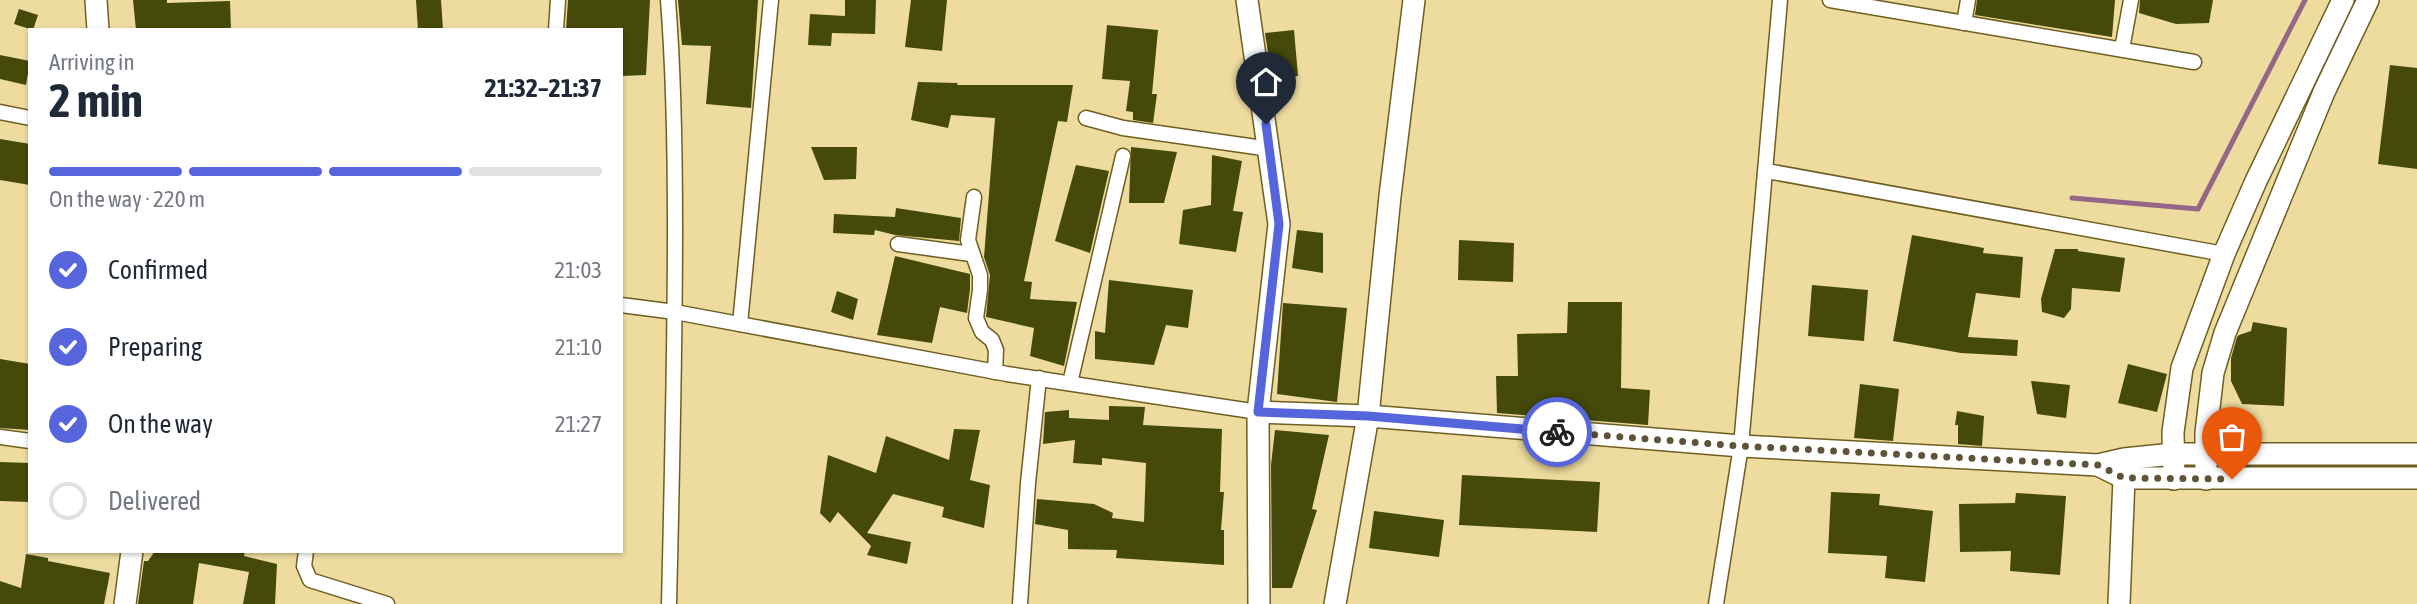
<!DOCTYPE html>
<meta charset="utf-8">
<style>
body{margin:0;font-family:"Asap Condensed",sans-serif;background:#f2f2f3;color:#1f2937;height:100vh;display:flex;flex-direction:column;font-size:26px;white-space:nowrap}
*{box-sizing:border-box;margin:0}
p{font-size:23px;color:#747a83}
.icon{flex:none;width:38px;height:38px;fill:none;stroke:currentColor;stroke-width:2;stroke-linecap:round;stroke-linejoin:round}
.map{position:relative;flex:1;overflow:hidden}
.sheet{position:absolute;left:28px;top:28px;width:595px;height:525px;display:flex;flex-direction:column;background:#fff;border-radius:0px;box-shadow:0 2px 5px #0004}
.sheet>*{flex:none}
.pin{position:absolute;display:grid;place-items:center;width:60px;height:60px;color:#fff;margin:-72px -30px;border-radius:50% 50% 50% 0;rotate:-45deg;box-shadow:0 0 7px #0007}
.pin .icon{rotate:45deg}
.courier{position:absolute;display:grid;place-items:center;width:70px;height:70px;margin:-35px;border:5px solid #5665dc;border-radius:50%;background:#fff;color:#222;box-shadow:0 2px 9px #0007}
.head em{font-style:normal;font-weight:700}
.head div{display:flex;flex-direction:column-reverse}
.head{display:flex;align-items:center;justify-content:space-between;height:119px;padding:0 21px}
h1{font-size:46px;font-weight:700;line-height:52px}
.bar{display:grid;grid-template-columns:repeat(4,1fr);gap:10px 7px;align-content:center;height:84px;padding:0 21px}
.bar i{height:9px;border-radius:5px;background:#e0e1e3}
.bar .on{background:#5665dc}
.bar p{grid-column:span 4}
ol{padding:0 21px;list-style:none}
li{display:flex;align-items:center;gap:21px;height:77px}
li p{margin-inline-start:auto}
li .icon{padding:7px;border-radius:50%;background:#5665dc;color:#fff;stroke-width:4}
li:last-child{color:#747a83}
li i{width:38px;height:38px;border:4px solid #e0e1e3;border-radius:50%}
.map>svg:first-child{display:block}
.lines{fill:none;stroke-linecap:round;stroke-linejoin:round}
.stream{stroke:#966688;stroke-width:5}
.building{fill:#45490a}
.street-casing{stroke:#6f5e22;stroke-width:17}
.secondary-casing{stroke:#6f5e22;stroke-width:24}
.street{stroke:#fff;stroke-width:14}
.secondary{stroke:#fff;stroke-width:21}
.done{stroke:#5f5438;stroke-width:7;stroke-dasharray:0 12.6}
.route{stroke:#5665dc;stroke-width:9}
</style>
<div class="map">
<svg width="2417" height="604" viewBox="0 0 2417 604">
<rect width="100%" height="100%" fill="#eedc9f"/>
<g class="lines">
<path class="stream" d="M 2072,198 L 2198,209 L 2305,0"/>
</g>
<g class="building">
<path d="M 133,0 L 167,0 L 167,3 L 230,1 L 231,30 L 136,30 Z"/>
<path d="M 416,0 L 441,0 L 443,30 L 418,30 Z"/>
<path d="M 568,0 L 650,0 L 646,75 L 621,76 L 621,30 L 566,30 Z"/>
<path d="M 678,0 L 758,0 L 751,108 L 706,104 L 711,46 L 682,45 Z"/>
<path d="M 845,0 L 876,0 L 875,34 L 832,33 L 831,46 L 808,45 L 810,14 L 845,16 Z"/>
<path d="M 911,0 L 947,0 L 942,51 L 905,47 Z"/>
<path d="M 1977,0 L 2115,0 L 2112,37 L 1975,15 Z"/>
<path d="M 2140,0 L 2213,0 L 2209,23 L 2176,24 L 2139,13 Z"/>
<path d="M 19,9 L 38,15 L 33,30 L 14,24 Z"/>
<path d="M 1107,25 L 1158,30 L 1152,94 L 1157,94 L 1153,123 L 1133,120 L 1133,112 L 1126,111 L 1130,81 L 1102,79 Z"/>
<path d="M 1294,30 L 1298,76 L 1272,79 L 1265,33 Z"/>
<path d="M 0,55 L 30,61 L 26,85 L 0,79 Z"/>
<path d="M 2390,65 L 2417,68 L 2417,169 L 2378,164 Z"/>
<path d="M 918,82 L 958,83 L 957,85 L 1073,85 L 1067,122 L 1058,121 L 1024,281 L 1032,282 L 1030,299 L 1077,302 L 1064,366 L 1030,356 L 1034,328 L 986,317 L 990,275 L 984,257 L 995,118 L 951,115 L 948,128 L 911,120 Z"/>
<path d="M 0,139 L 30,144 L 30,185 L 0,180 Z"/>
<path d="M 811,147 L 857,147 L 856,179 L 824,180 Z"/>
<path d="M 1131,147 L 1177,152 L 1164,203 L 1129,203 Z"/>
<path d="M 1212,155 L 1242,161 L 1233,211 L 1243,212 L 1236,252 L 1179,244 L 1183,210 L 1211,205 Z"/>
<path d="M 1076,165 L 1109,171 L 1090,253 L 1055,241 Z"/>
<path d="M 896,208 L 961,218 L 959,241 L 895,235 L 875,230 L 874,235 L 833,233 L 834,214 L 895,217 Z"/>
<path d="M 1297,230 L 1323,233 L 1323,273 L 1292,268 Z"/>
<path d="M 1912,235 L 1984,248 L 1983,253 L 2023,257 L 2020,298 L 1976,293 L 1968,337 L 2018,340 L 2017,356 L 1961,353 L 1893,341 Z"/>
<path d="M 1459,240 L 1514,243 L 1513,282 L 1458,280 Z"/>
<path d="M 2055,249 L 2078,249 L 2078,251 L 2125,258 L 2120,292 L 2072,288 L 2071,309 L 2064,318 L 2042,312 L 2041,299 Z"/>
<path d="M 895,256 L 970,274 L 970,289 L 967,313 L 940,307 L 932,343 L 877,335 Z"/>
<path d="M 1109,280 L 1193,290 L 1188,328 L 1166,325 L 1154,365 L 1095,359 L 1095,331 L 1105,333 Z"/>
<path d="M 1812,285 L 1868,290 L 1864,341 L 1808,336 Z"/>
<path d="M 837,291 L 858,299 L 853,320 L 831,312 Z"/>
<path d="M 1568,302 L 1622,302 L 1621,388 L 1650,390 L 1648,425 L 1497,413 L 1496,376 L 1518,376 L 1517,334 L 1567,333 Z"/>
<path d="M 1283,303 L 1347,308 L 1337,402 L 1277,394 Z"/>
<path d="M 2253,322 L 2287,328 L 2284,406 L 2242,404 L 2231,381 L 2231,358 L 2237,337 L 2239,335 L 2251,331 Z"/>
<path d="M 0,359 L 30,364 L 30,430 L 0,428 Z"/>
<path d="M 2128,364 L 2167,374 L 2157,412 L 2118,403 Z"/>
<path d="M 2031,381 L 2070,385 L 2066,418 L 2037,414 Z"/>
<path d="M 1860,384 L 1899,389 L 1893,441 L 1854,438 Z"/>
<path d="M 1109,406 L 1145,407 L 1143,425 L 1222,429 L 1220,492 L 1224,492 L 1221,530 L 1224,530 L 1224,565 L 1116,558 L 1117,550 L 1068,549 L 1068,530 L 1035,524 L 1037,499 L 1094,504 L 1113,513 L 1112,518 L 1144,522 L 1146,463 L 1102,458 L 1102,465 L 1073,463 L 1075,440 L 1043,444 L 1045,412 L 1069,410 L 1069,418 L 1109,420 Z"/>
<path d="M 1957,411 L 1984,416 L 1982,446 L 1958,444 L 1958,425 L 1955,425 Z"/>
<path d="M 954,429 L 980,430 L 970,480 L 990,485 L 984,528 L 942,517 L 944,507 L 893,494 L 867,533 L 911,542 L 907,564 L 867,555 L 871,546 L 838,512 L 830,523 L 820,513 L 828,455 L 876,473 L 886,436 L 949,460 Z"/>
<path d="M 1275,430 L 1329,435 L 1312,509 L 1317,510 L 1292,588 L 1272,588 L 1271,465 Z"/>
<path d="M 0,462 L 30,463 L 30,502 L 0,501 Z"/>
<path d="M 1462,475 L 1600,482 L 1597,532 L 1459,525 Z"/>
<path d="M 1831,492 L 1880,494 L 1879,505 L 1933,511 L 1925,582 L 1885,578 L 1887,556 L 1828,553 Z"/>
<path d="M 2016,493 L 2066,496 L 2060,575 L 2010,571 L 2011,551 L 1960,552 L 1959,504 L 2015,503 Z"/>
<path d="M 1374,511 L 1444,520 L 1439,557 L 1369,548 Z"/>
<path d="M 155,551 L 245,551 L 244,556 L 277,564 L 275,604 L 243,604 L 249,572 L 199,563 L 193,604 L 138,604 L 144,561 L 148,561 Z"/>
<path d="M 26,554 L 48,558 L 48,561 L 110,573 L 104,604 L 0,604 L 0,581 L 21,588 Z"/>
</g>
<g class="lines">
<g class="street-casing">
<g id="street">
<path d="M 668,0 C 674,76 675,152 675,228 C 675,353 672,479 669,604"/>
<path d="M 1830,0 L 2194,62"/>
<path d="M 1964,23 L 1968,0"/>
<path d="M 556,30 L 558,0"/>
<path d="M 2122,49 L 2131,0"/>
<path d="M 0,112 L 30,118"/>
<path d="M 1086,118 L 1123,128 L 1270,149"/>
<path d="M 1767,171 L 2224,254"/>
<path d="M 974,197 L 968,240 L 980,275 L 980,290 L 976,318 L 982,332 L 992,340 L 996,350 L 995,372"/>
<path d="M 898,244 L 971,254"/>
<path d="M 621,305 L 675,312 L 1007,374 L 1258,412"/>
<path d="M 740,324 L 771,0"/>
<path d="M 1070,383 L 1123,156"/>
<path d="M 0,437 L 30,441"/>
<path d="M 306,551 L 304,566 L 310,580 L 387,604"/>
<path d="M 1020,604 L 1028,483 L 1039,378"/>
<path d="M 1716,604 L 1741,446 L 1780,0"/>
</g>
</g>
<g class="secondary-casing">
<g id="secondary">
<path d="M 96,0 L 98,30"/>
<path d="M 1247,0 L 1279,224 L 1258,412 L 1259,604"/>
<path d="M 1258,412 L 1368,416 L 1741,446 L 2098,465 L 2124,459 L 2173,454 L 2417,454"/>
<path d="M 2098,465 L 2124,478 L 2417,478"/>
<path d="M 2174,479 L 2173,432 L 2182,368 L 2224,254 L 2256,181 L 2343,0"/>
<path d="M 2206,479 L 2206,433 L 2213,373 L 2225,333 L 2324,92 L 2368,0"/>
<path d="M 125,604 L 132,551"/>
<path d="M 1335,604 L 1368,416 L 1390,196 L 1414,0"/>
<path d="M 2119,604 L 2124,478"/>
</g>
</g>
<use href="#street" class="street"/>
<use href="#secondary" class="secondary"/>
</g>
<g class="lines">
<path class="done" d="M 1557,432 L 1741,446 L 2098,465 L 2124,478 L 2232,479"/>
<path class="route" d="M 1266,124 L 1279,224 L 1258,412 L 1368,416 L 1557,432"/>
</g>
</svg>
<div class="pin" style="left:2232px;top:479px;background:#ea580c"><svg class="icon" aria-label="bag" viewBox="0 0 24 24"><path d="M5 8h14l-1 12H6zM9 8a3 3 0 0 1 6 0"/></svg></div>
<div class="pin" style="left:1266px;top:124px;background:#1f2937"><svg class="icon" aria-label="home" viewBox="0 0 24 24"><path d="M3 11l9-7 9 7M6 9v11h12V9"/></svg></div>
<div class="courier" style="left:1557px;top:432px"><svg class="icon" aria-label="bike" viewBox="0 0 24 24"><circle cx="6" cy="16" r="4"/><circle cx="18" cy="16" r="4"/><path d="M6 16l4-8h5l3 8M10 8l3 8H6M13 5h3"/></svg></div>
<section class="sheet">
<div class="head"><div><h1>2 min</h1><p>Arriving in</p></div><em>21:32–21:37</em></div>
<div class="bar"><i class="on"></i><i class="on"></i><i class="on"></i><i></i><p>On the way · 220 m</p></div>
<ol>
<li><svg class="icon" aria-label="check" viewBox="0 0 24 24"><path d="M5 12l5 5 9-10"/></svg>Confirmed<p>21:03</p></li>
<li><svg class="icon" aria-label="check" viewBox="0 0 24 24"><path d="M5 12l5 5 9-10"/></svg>Preparing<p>21:10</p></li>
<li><svg class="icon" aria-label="check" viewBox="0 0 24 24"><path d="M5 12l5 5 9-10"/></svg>On the way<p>21:27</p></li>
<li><i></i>Delivered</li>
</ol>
</section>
</div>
